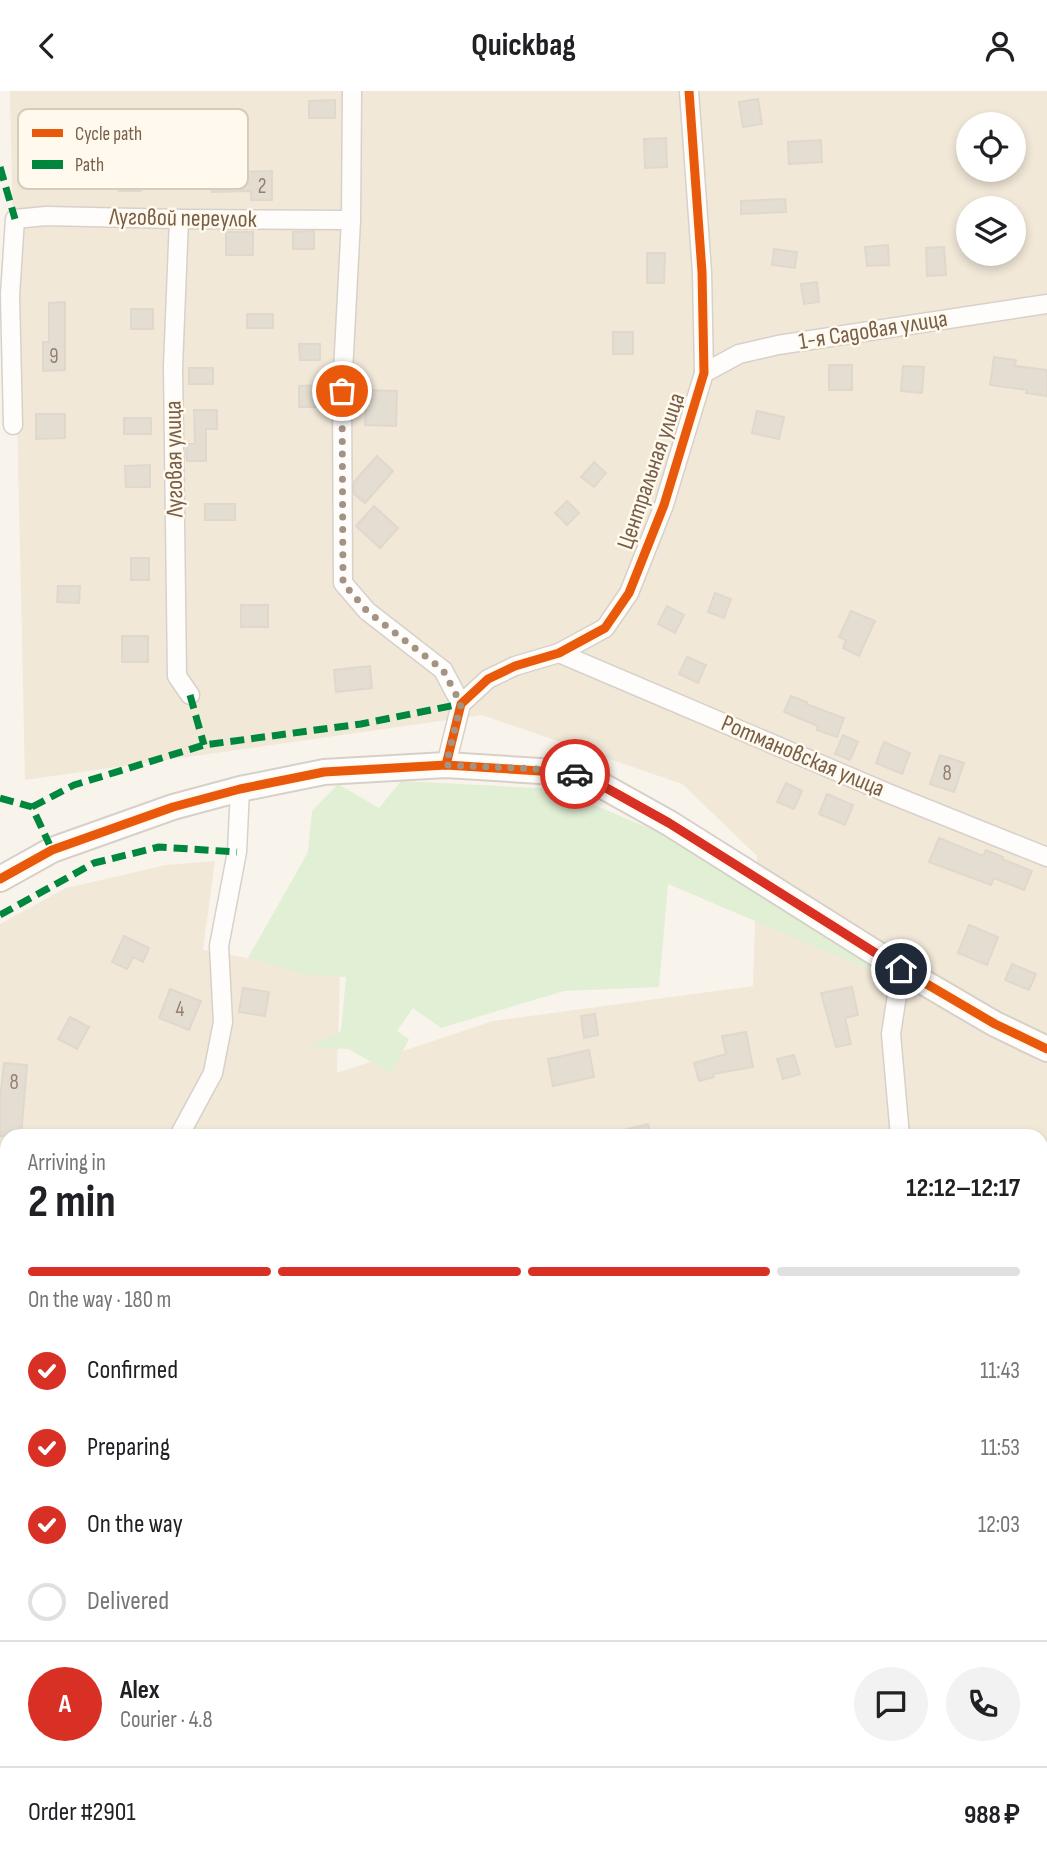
<!DOCTYPE html>
<meta charset="utf-8">
<style>
body{margin:0;font-family:"Sofia Sans Condensed",sans-serif;background:#f2f2f2;color:#202124;height:100vh;display:flex;flex-direction:column;font-size:26px;white-space:nowrap}
*{box-sizing:border-box;margin:0}
p{font-size:23px;color:#757577}
.icon{flex:none;width:38px;height:38px;fill:none;stroke:currentColor;stroke-width:2;stroke-linecap:round;stroke-linejoin:round}
.map{position:relative;flex:1;overflow:hidden}
.sheet{position:absolute;left:0px;top:1038px;width:1048px;height:744px;display:flex;flex-direction:column;background:#fff;border-radius:21px 21px 0 0;box-shadow:0 4px 10px #0003}
.sheet>*{flex:none}
.fabs{position:absolute;left:956px;top:21px;display:grid;gap:14px}
.fabs a{display:grid;place-items:center;width:70px;height:70px;border-radius:50%;background:#fff;box-shadow:0 4px 10px #0003;font-size:35px}
.pin{position:absolute;display:grid;place-items:center;width:60px;height:60px;color:#fff;margin:-30px;border:4px solid #fff;border-radius:50%;box-shadow:0 2px 7px #0007}
.courier{position:absolute;display:grid;place-items:center;width:70px;height:70px;margin:-35px;border:5px solid #d93025;border-radius:50%;background:#fff;color:#222;box-shadow:0 2px 9px #0007}
.headline em{font-style:normal;font-weight:700}
.headline div{display:flex;flex-direction:column-reverse}
.headline{display:flex;align-items:center;justify-content:space-between;height:119px;padding:0 28px}
h1{font-size:46px;font-weight:700;line-height:52px}
.bar{display:grid;grid-template-columns:repeat(4,1fr);gap:10px 7px;align-content:center;height:84px;padding:0 28px}
.bar i{height:9px;border-radius:5px;background:#e0e0e0}
.bar .current{background:#d93025}
.bar p{grid-column:span 4}
.line{display:flex;align-items:center;gap:18px;padding:0 28px;border-top:2px solid #e0e0e0}
.line div{flex:1}
.round{display:grid;place-items:center;flex:none;width:74px;height:74px;border-radius:37px;background:#f2f2f2}
ol{padding:0 28px;list-style:none}
li{display:flex;align-items:center;gap:21px;height:77px}
li p{margin-inline-start:auto}
li .icon{padding:7px;border-radius:50%;background:#d93025;color:#fff;stroke-width:4}
li:last-child{color:#757577}
li i{width:38px;height:38px;border:4px solid #e0e0e0;border-radius:50%}
header{display:flex;justify-content:space-between;align-items:center;height:91px;padding:0 28px;background:#fff;font-size:32px;font-weight:700}
.map>svg:first-child{display:block}
.residential{fill:#f1e8d8;fill-rule:evenodd}
.green{fill:#e1efd5}
.building{fill:#e4ddd2;stroke:#e1d8cd;stroke-width:2}
.lines{fill:none;stroke-linecap:round;stroke-linejoin:round}
.street-casing{stroke:#d7d1c9;stroke-width:21}
.secondary-casing{stroke:#d7d0c7;stroke-width:28}
.street{stroke:#fefdfc;stroke-width:18}
.secondary{stroke:#fefdfc;stroke-width:24}
.quiet{stroke:#00873e;stroke-width:7;stroke-dasharray:14 7;stroke-linecap:butt}
.cycleway-casing{stroke:#fffaed;stroke-width:13}
.cycleway{stroke:#e8590c;stroke-width:9}
.done{stroke:#a49382;stroke-width:7;stroke-dasharray:0 12.6}
.route{stroke:#d93025;stroke-width:9}
.labels{text-anchor:middle;dominant-baseline:central;stroke-width:5;stroke-linejoin:round;paint-order:stroke}
.number-label{font-size:21px;fill:#94806e}
.street-label{font-size:24px;fill:#775f49;stroke:#fffaed}
.key{fill:#fffaed;stroke:#d6ccbc;stroke-width:2}
.key-label{font-size:19px;fill:#775f49}
</style>
<header><svg class="icon" aria-label="back" viewBox="0 0 24 24"><path d="M15 5l-7 7 7 7"/></svg>Quickbag<svg class="icon" aria-label="person" viewBox="0 0 24 24"><circle cx="12" cy="8" r="4"/><path d="M4 21q1-7 8-7t8 7"/></svg></header>
<div class="map">
<svg width="1047" height="1780" viewBox="0 0 1047 1780">
<rect width="100%" height="100%" fill="#f8f4eb"/>
<g class="residential">
<path d="M 10,0 L 1047,0 L 1047,1200 L 1041,1199 L 1041,1045 L 7,1045 L 7,1639 L 0,1618 L 0,833 L 66,797 L 166,774 L 215,770 L 203,859 L 340,884 L 337,982 L 493,930 L 753,895 L 757,765 L 682,693 L 482,624 L 25,689 ZM 968,33 L 1013,33 L 1013,79 L 968,79 ZM 968,117 L 1013,117 L 1013,163 L 968,163 Z"/>
<path d="M 206,1774 L 208,1780 L 70,1780 L 68,1775 Z"/>
</g>
<g class="green">
<path d="M 401,690 L 557,698 L 667,745 L 885,879 L 882,884 L 668,793 L 659,896 L 564,900 L 441,937 L 413,917 L 397,940 L 409,948 L 391,982 L 348,958 L 308,956 L 341,940 L 346,886 L 309,884 L 248,867 L 308,761 L 312,720 L 338,693 L 379,717 Z"/>
<path d="M 1041,1208 L 1047,1208 L 1047,1780 L 179,1780 L 176,1775 L 1041,1774 Z"/>
</g>
<g class="building">
<path d="M 758,8 L 762,33 L 743,36 L 739,11 Z"/>
<path d="M 335,9 L 335,27 L 309,27 L 309,10 Z"/>
<path d="M 666,47 L 667,76 L 645,77 L 644,48 Z"/>
<path d="M 821,49 L 822,71 L 789,73 L 788,51 Z"/>
<path d="M 185,68 L 185,97 L 141,97 L 141,100 L 119,100 L 119,69 Z"/>
<path d="M 212,76 L 236,76 L 236,81 L 272,80 L 272,109 L 251,109 L 251,100 L 212,101 Z"/>
<path d="M 785,108 L 786,121 L 741,123 L 741,110 Z"/>
<path d="M 314,140 L 314,158 L 293,158 L 293,141 Z"/>
<rect x="226" y="141" width="27" height="23"/>
<path d="M 888,154 L 889,174 L 867,175 L 865,156 Z"/>
<path d="M 944,156 L 946,184 L 927,185 L 926,157 Z"/>
<path d="M 774,158 L 797,161 L 795,177 L 772,174 Z"/>
<path d="M 647,162 L 665,162 L 664,192 L 647,192 Z"/>
<path d="M 817,191 L 819,211 L 804,213 L 801,193 Z"/>
<path d="M 65,211 L 65,279 L 43,280 L 43,251 L 49,251 L 49,212 Z"/>
<rect x="131" y="218" width="22" height="20"/>
<rect x="247" y="223" width="26" height="14"/>
<rect x="613" y="241" width="20" height="22"/>
<path d="M 299,253 L 320,253 L 320,269 L 300,269 Z"/>
<path d="M 994,266 L 1016,269 L 1015,275 L 1047,279 L 1047,305 L 1026,302 L 1027,299 L 990,294 Z"/>
<rect x="829" y="274" width="23" height="25"/>
<path d="M 903,275 L 924,276 L 922,302 L 901,300 Z"/>
<rect x="189" y="277" width="24" height="16"/>
<path d="M 324,294 L 324,316 L 299,316 L 299,295 Z"/>
<path d="M 367,299 L 397,300 L 396,335 L 365,334 Z"/>
<path d="M 194,319 L 217,319 L 217,338 L 206,338 L 206,370 L 187,370 L 186,353 L 195,353 Z"/>
<path d="M 757,320 L 784,326 L 779,348 L 752,342 Z"/>
<path d="M 36,323 L 65,323 L 65,347 L 36,348 Z"/>
<rect x="124" y="327" width="27" height="16"/>
<path d="M 377,365 L 393,380 L 365,412 L 354,403 L 354,391 Z"/>
<path d="M 594,371 L 606,382 L 594,396 L 581,386 Z"/>
<path d="M 150,374 L 150,396 L 126,396 L 125,375 Z"/>
<path d="M 567,410 L 579,422 L 567,434 L 555,422 Z"/>
<rect x="205" y="413" width="30" height="16"/>
<path d="M 374,415 L 398,437 L 380,457 L 356,435 Z"/>
<rect x="131" y="467" width="18" height="22"/>
<path d="M 58,495 L 80,495 L 79,512 L 57,511 Z"/>
<path d="M 715,502 L 731,508 L 724,527 L 708,521 Z"/>
<rect x="241" y="514" width="27" height="22"/>
<path d="M 667,515 L 684,524 L 675,542 L 658,533 Z"/>
<path d="M 851,520 L 875,530 L 859,565 L 843,557 L 846,549 L 839,546 Z"/>
<rect x="122" y="545" width="26" height="26"/>
<path d="M 687,566 L 706,574 L 698,592 L 679,583 Z"/>
<path d="M 370,575 L 372,597 L 336,601 L 334,579 Z"/>
<path d="M 791,605 L 807,611 L 806,613 L 844,627 L 837,646 L 817,639 L 818,635 L 784,621 Z"/>
<path d="M 843,644 L 858,651 L 850,669 L 835,663 Z"/>
<path d="M 884,651 L 910,662 L 902,683 L 876,672 Z"/>
<path d="M 940,664 L 964,672 L 954,701 L 930,693 Z"/>
<path d="M 786,692 L 802,700 L 794,718 L 777,711 Z"/>
<path d="M 827,703 L 853,714 L 845,734 L 819,723 Z"/>
<path d="M 939,747 L 983,765 L 986,759 L 1003,766 L 1002,768 L 1032,780 L 1024,799 L 994,787 L 991,794 L 929,771 Z"/>
<path d="M 969,834 L 998,846 L 987,874 L 958,862 Z"/>
<path d="M 124,845 L 149,857 L 143,871 L 133,866 L 127,878 L 112,871 Z"/>
<path d="M 1012,873 L 1036,883 L 1029,899 L 1005,889 Z"/>
<path d="M 852,896 L 858,924 L 845,927 L 851,953 L 836,956 L 821,902 Z"/>
<path d="M 243,897 L 269,901 L 265,925 L 239,921 Z"/>
<path d="M 170,898 L 201,910 L 189,939 L 159,927 Z"/>
<path d="M 595,923 L 598,944 L 584,947 L 581,925 Z"/>
<path d="M 70,926 L 89,936 L 77,958 L 58,948 Z"/>
<path d="M 746,941 L 753,976 L 713,983 L 714,986 L 699,990 L 694,972 L 726,963 L 722,945 Z"/>
<path d="M 589,959 L 594,986 L 553,995 L 548,968 Z"/>
<path d="M 794,964 L 800,983 L 783,988 L 777,968 Z"/>
<path d="M 4,972 L 27,974 L 21,1045 L 0,1045 L 0,1008 Z"/>
<path d="M 648,1033 L 651,1045 L 617,1045 L 616,1041 Z"/>
</g>
<g class="lines">
<g class="street-casing">
<g id="street">
<path d="M 352,0 L 351,129 L 342,300 L 343,492 L 367,520 L 443,579 L 461,613"/>
<path d="M 179,128 L 173,276 L 177,585 L 190,604"/>
<path d="M 704,282 L 739,263 L 778,254 L 1047,213"/>
<path d="M 13,334 L 10,204 L 15,128 L 46,125 L 179,128 L 351,129"/>
<path d="M 559,562 L 890,703 L 1047,766"/>
<path d="M 446,674 L 461,613 L 488,588 L 515,575 L 559,562 L 605,537 L 629,502 L 664,414 L 704,282 L 702,181 L 689,0"/>
<path d="M 179,1045 L 213,982 L 223,931 L 219,855 L 237,761 L 240,698"/>
<path d="M 900,1045 L 891,943 L 901,878"/>
<path d="M 1041,1212 L 1047,1212"/>
<path d="M 163,1774 L 165,1780"/>
</g>
</g>
<g class="secondary-casing">
<path id="secondary" d="M 0,788 L 52,759 L 173,716 L 240,698 L 324,681 L 446,674 L 571,682 L 592,689 L 669,732 L 901,878 L 995,933 L 1047,958"/>
</g>
<use href="#street" class="street"/>
<use href="#secondary" class="secondary"/>
<g class="quiet">
<path d="M 0,76 L 15,128"/>
<path d="M 190,604 L 204,654"/>
<path d="M 0,707 L 32,716 L 52,759"/>
<path d="M 32,716 L 74,694 L 204,654 L 361,633 L 461,613"/>
<path d="M 0,824 L 94,772 L 159,756 L 237,761"/>
<path d="M 0,1442 L 7,1442"/>
<path d="M 0,1648 L 7,1663"/>
<path d="M 55,1774 L 58,1780"/>
</g>
<g class="cycleway-casing">
<g id="cycleway">
<path d="M 446,674 L 461,613 L 488,588 L 515,575 L 559,562 L 605,537 L 629,502 L 664,414 L 704,282 L 702,181 L 689,0"/>
<path d="M 0,788 L 52,759 L 173,716 L 240,698 L 324,681 L 446,674 L 571,682 L 592,689 L 669,732 L 901,878 L 995,933 L 1047,958"/>
</g>
</g>
<use href="#cycleway" class="cycleway"/>
</g>
<g class="lines">
<path class="done" d="M 342,300 L 343,492 L 367,520 L 443,579 L 461,613 L 446,674 L 538,678 L 575,683"/>
<path class="route" d="M 575,683 L 592,689 L 669,732 L 901,878"/>
</g>
<g class="labels">
<g class="number-label">
<text x="262" y="95">2</text>
<text x="54" y="265">9</text>
<text x="947" y="682">8</text>
<text x="180" y="918">4</text>
<text x="14" y="991">8</text>
</g>
<g class="street-label">
<text transform="translate(183 127) rotate(1)">Луговой переулок</text>
<text transform="translate(873 239) rotate(-9)">1-я Садовая улица</text>
<text transform="translate(174 368) rotate(-91)">Луговая улица</text>
<text transform="translate(651 380) rotate(-71)">Центральная улица</text>
<text transform="translate(803 665) rotate(23)">Ротмановская улица</text>
</g>
</g>
<rect x="18" y="18" width="230" height="80" rx="10" class="key"/>
<rect x="32" y="38" width="31" height="8" fill="#e8590c"/>
<rect x="32" y="69" width="31" height="9" fill="#00873e"/>
<g class="key-label">
<text x="75" y="49">Cycle path</text>
<text x="75" y="80">Path</text>
</g>
</svg>
<div class="fabs">
<a><svg class="icon" aria-label="locate" viewBox="0 0 24 24"><circle cx="12" cy="12" r="6"/><path d="M12 2v4M12 18v4M2 12h4M18 12h4"/></svg></a>
<a><svg class="icon" aria-label="layers" viewBox="0 0 24 24"><path d="M12 4l9 5-9 5-9-5zM3 14l9 5 9-5"/></svg></a>
</div>
<div class="pin" style="left:342px;top:300px;background:#ea580c"><svg class="icon" aria-label="bag" viewBox="0 0 24 24"><path d="M5 8h14l-1 12H6zM9 8a3 3 0 0 1 6 0"/></svg></div>
<div class="pin" style="left:901px;top:878px;background:#1f2937"><svg class="icon" aria-label="home" viewBox="0 0 24 24"><path d="M3 11l9-7 9 7M6 9v11h12V9"/></svg></div>
<div class="courier" style="left:575px;top:683px"><svg class="icon" aria-label="car" viewBox="0 0 24 24"><path d="M5 17H2v-5l4-1 3-4h7l3 4 3 1v5h-3M9 17h6M6 11h13"/><circle cx="7" cy="17" r="2"/><circle cx="17" cy="17" r="2"/></svg></div>
<section class="sheet">
<div class="headline"><div><h1>2 min</h1><p>Arriving in</p></div><em>12:12–12:17</em></div>
<div class="bar"><i class="current"></i><i class="current"></i><i class="current"></i><i></i><p>On the way · 180 m</p></div>
<ol>
<li><svg class="icon" aria-label="check" viewBox="0 0 24 24"><path d="M5 12l5 5 9-10"/></svg>Confirmed<p>11:43</p></li>
<li><svg class="icon" aria-label="check" viewBox="0 0 24 24"><path d="M5 12l5 5 9-10"/></svg>Preparing<p>11:53</p></li>
<li><svg class="icon" aria-label="check" viewBox="0 0 24 24"><path d="M5 12l5 5 9-10"/></svg>On the way<p>12:03</p></li>
<li><i></i>Delivered</li>
</ol>
<div class="line" style="height:126px"><b class="round" style="background:#d93025;color:#fff">A</b><div><b>Alex</b><p>Courier · 4.8</p></div><a class="round"><svg class="icon" aria-label="chat" viewBox="0 0 24 24"><path d="M4 5h16v11H9l-5 4z"/></svg></a><a class="round"><svg class="icon" aria-label="phone" viewBox="0 0 24 24"><path d="M5 4h4l2 5-3 2q2 4 5 5l2-3 5 2v4C11 20 4 13 5 4z"/></svg></a></div>
<div class="line" style="height:91px"><div>Order #2901</div><b>988 ₽</b></div>
</section>
</div>
